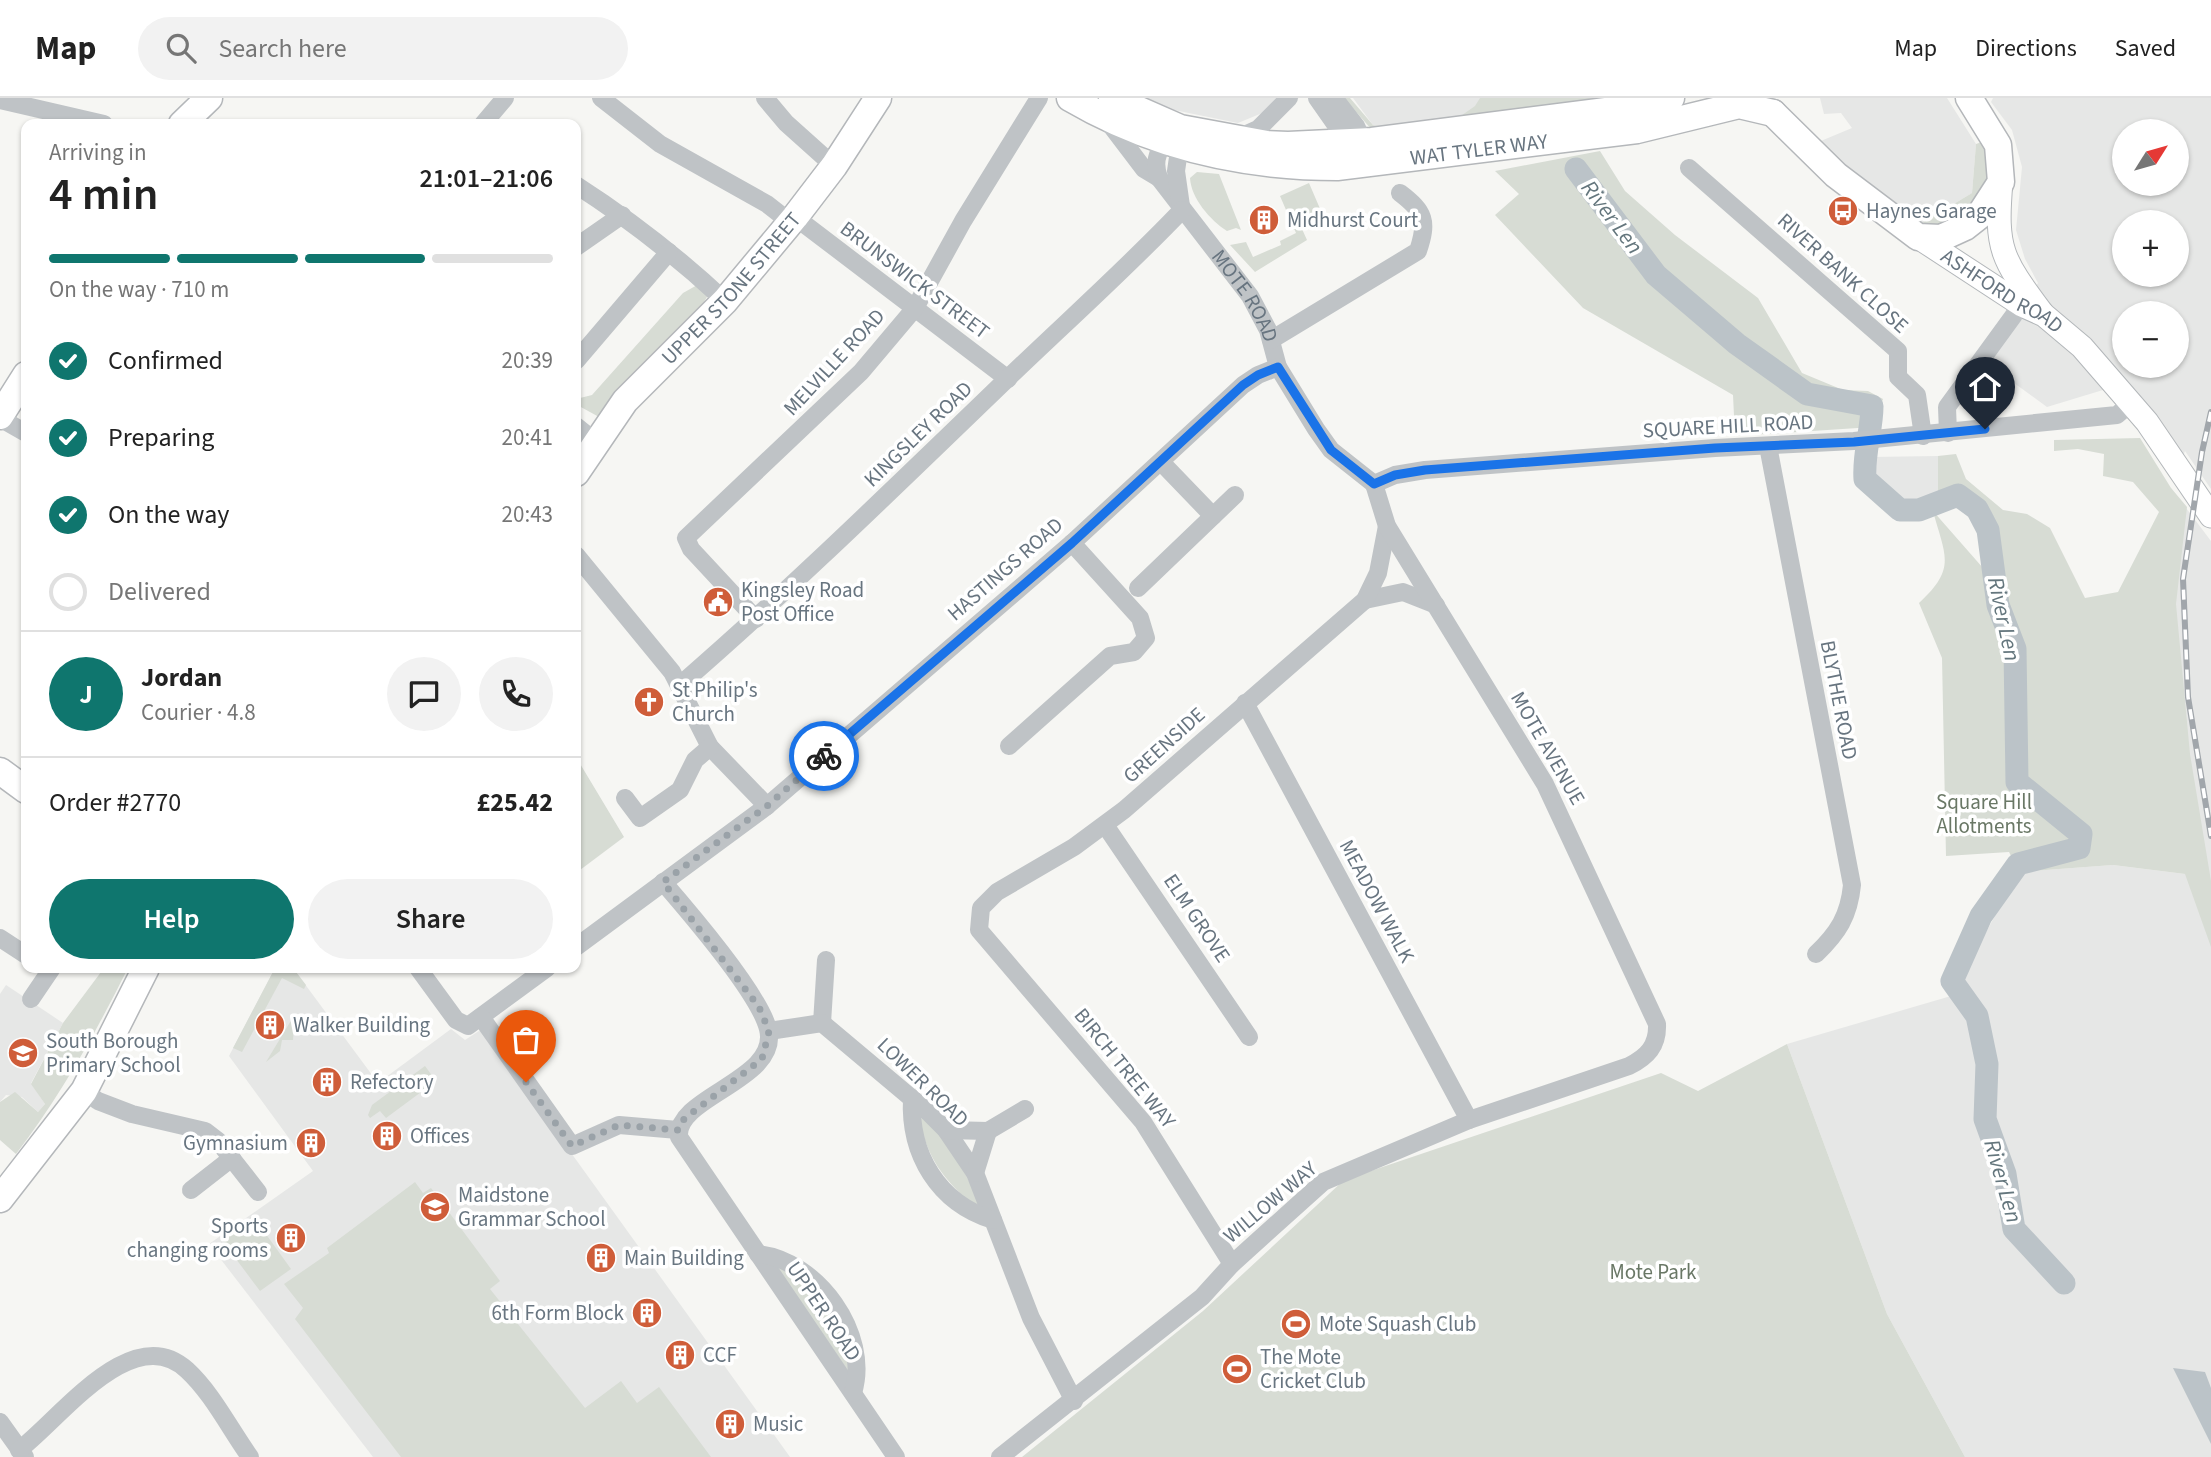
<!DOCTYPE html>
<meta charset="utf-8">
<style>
body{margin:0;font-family:"Source Sans 3",sans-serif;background:#f2f2f2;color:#222;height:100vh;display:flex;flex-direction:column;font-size:26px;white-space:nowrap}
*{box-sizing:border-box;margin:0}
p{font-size:23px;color:#767676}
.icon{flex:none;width:38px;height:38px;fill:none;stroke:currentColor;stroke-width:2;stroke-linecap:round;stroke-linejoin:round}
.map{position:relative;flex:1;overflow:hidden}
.panel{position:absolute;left:21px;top:21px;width:560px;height:854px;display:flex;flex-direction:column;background:#fff;border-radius:14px;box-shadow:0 2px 5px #0004}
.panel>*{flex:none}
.needle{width:46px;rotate:53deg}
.buttons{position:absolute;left:2112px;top:21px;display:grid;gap:14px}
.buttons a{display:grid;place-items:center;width:77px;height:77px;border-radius:50%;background:#fff;box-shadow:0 2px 5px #0004;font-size:35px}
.pin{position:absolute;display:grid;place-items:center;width:60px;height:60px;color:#fff;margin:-72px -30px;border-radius:50% 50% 50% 0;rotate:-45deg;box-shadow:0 0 7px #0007}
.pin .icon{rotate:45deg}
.courier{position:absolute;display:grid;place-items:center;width:70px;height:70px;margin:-35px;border:5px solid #1a73e8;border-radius:50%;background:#fff;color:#222;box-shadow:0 2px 9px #0007}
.summary em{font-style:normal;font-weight:600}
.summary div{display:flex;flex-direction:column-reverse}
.summary{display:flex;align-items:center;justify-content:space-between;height:119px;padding:0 28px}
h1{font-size:46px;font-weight:600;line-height:52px}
.bar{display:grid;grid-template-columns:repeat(4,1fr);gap:10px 7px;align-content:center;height:84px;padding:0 28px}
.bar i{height:9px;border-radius:5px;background:#e0e0e0}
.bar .current{background:#0f766e}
.bar p{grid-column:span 4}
.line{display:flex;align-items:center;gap:18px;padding:0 28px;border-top:2px solid #e0e0e0}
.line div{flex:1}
.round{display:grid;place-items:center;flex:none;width:74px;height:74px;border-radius:37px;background:#f2f2f2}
ol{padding:0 28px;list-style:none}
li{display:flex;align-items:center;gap:21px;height:77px}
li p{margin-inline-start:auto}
li .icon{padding:7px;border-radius:50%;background:#0f766e;color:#fff;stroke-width:4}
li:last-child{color:#767676}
li i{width:38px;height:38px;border:4px solid #e0e0e0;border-radius:50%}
.button{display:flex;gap:14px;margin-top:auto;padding:14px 28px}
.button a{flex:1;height:80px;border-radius:42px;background:#0f766e;color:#fff;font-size:28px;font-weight:600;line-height:80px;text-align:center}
.button a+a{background:#f2f2f2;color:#222}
header{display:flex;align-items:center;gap:42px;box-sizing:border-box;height:98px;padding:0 35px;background:#fff;border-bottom:2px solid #e0e0e0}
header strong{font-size:33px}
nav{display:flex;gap:38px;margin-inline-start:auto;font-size:24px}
.search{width:490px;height:63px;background:#f2f2f2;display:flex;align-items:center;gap:18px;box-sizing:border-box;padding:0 24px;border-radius:38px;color:#767676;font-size:26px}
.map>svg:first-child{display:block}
.built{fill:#e6e7e6;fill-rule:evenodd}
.green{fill:#d7dcd4}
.water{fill:#bbc3c8}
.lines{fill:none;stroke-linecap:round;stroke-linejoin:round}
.river{stroke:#bbc3c8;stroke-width:23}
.major-casing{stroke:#b3b7ba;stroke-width:25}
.highway-casing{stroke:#b4b7ba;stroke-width:29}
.minor{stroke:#bfc3c6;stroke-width:18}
.major{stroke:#fff;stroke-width:23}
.highway{stroke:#fff;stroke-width:26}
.rail-casing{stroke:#a1a6ab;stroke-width:6}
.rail{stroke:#fff;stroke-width:3.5;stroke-dasharray:10;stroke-linecap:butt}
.done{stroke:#9aa2a8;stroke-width:7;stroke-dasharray:0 12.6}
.route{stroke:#1a73e8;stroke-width:9}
.labels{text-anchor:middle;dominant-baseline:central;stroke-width:7;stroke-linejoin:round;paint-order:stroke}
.street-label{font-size:21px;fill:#687580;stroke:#fff}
.poi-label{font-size:21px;fill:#687580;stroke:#fff;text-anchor:start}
.park-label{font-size:21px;fill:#6a7866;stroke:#fff}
.water-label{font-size:23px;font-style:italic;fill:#64767d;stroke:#fff}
</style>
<header>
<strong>Map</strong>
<div class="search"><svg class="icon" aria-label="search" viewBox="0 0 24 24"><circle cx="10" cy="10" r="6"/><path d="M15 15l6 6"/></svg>Search here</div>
<nav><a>Map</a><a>Directions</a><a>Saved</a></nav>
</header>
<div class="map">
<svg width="2211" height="1359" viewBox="0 0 2211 1359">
<rect width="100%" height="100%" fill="#f6f6f3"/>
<g class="built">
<path d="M 1139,0 L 1299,0 L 1238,25 L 1164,10 Z"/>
<path d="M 1353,0 L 1519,0 L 1455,22 L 1392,32 L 1373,27 Z"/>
<path d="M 1820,0 L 1947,0 L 1976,46 L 1972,95 L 1922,125 L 1897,110 L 1816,45 L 1852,30 L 1841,15 L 1824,16 Z"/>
<path d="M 1993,0 L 2211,0 L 2211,391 L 2185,353 L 2182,361 L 2126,285 L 2047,309 L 1988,266 L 2038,185 L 2025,161 L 2016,132 L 2022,69 L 2012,32 L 1991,4 ZM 2124,33 L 2177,33 L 2177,86 L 2124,86 ZM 2124,124 L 2177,124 L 2177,177 L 2124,177 ZM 2124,215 L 2177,215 L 2177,268 L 2124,268 Z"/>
<path d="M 1938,358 L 1938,401 L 1902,407 L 1872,373 L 1870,359 Z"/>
<path d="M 2171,390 L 2211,443 L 2211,1359 L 1965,1359 L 1887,1216 L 1787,946 L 1951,898 L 2019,774 L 2113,767 L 2185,776 Z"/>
<path d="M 275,870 L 293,870 L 378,985 L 451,931 L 465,942 L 482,931 L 790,1359 L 373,1359 L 209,1146 L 313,1073 L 229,958 Z"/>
<path d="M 6,887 L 63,925 L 31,985 L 45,1006 L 38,1014 L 22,999 L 6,997 L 0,1004 L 0,896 Z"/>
</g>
<g class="green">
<path d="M 1344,0 L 1350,0 L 1373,27 L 1393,32 L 1455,22 L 1475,8 L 1480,0 L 1644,0 L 1391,36 L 1372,32 Z"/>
<path d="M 1982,44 C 1999,96 1980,105 1940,130 L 1922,125 L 1972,95 L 1976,46 Z"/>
<path d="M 1600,53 L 1625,93 L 1675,137 L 1758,200 L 1802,275 L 1843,292 L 1868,293 L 1883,301 L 1873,329 L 1735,338 L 1733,297 L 1583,210 L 1495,117 L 1519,96 L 1495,73 Z"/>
<path d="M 1197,74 L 1219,76 L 1241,132 L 1236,130 L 1227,133 C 1210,122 1191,100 1190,80 Z"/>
<path d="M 1309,85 L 1324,120 L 1302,131 L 1307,142 L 1255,174 L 1230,147 L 1246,144 L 1253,159 L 1281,147 L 1280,143 L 1296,135 L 1280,98 Z"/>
<path d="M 699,186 L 710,194 L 702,207 L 599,319 L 579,308 L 580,300 L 592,297 L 683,195 Z"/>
<path d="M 2140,340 L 2171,390 L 2187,409 L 2176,506 L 2190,656 L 2211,783 L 2211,849 L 2185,776 L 2113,767 L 2019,774 L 2009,754 L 1946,758 L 1942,560 L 1919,505 C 1957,470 1945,458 1933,413 L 1983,470 L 2000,521 L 2000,472 L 1982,411 L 1964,393 L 1938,401 L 1938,358 L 1956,356 L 1966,381 L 2003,412 L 2027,416 L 2050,430 L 2085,500 L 2118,494 L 2159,414 L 2133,384 L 2103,378 L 2104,356 L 2078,351 L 2054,353 L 2054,342 Z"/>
<path d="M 576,659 L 624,739 L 576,775 Z"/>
<path d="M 104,870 L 128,870 C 95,936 61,997 16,1056 L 0,1042 L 0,1004 L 15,994 L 38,1014 L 45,1006 L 31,986 L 63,925 Z"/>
<path d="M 275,870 L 293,870 L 306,887 L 304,891 L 282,880 L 242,954 L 233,950 Z"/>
<path d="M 295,916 L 298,923 L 294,927 L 293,942 L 282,942 L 280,953 L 266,964 Z"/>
<path d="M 1787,946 L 1887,1216 L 1965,1359 L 1022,1359 L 1203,1213 L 1344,1082 L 1661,975 L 1698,993 Z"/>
<path d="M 425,968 L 436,983 L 386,1020 L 380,1013 L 370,1020 L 368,1017 L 372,1007 Z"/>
<path d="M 918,1019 C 946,1028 967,1079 979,1104 L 977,1108 L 973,1108 C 940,1076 930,1064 918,1019 Z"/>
<path d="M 415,1084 L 423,1095 L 431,1090 L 500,1183 L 490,1191 L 585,1310 L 621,1283 L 637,1305 L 659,1289 L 711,1359 L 401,1359 L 295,1221 L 303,1210 L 284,1186 L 329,1155 L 327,1150 Z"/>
<path d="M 253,1118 L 291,1171 L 260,1193 L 221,1141 Z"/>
<path d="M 777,1165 L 819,1194 L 847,1246 L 848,1273 L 775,1167 Z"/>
</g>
<path class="water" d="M 2173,1270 L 2205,1274 L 2211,1290 L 2211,1346 Z"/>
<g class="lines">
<path class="river" d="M 1576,71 L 1656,177 L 1737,246 L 1807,296 L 1872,308 C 1872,332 1863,356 1865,381 L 1900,412 L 1919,412 L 1958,397 L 1977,411 L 1988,432 L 1998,507 L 2015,551 L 2017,684 L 2081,736 L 2079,750 L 2018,766 L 1981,818 L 1952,883 L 1977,918 L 1987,966 L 1985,1021 L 2005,1076 L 2014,1131 L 2064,1185"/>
<g class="major-casing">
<g id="major">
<path d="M 2001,84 C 1995,152 2002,161 2042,215"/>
<path id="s2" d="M 1918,139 L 2022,207 L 2044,217 L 2082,249 L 2147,324 L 2211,418"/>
</g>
</g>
<g class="highway-casing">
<g id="highway">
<path id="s3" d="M 1070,0 C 1152,48 1242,69 1337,69 L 1637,32 L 1739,7 L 1773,15"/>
<path d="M 1112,0 L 1180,30 L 1267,46 L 1288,47 L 1372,43 L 1652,7 L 1671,0"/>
<path d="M 1773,15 L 1836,77 L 1918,139 L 1941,140 L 1965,129 L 1979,118 L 2001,84 L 1998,47 L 1969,0"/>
<path d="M 182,26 L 209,0"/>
<path d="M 0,318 L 26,277"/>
<path id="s4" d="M 576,375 L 625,303 L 725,203 L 795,119 L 834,68 L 878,0"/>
<path d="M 0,673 L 26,692"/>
<path d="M 0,1101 L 84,993 L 146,870"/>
</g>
</g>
<g class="minor">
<path d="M 601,0 L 660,46 L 767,106 L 790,124"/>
<path d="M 765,0 L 786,25 L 834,68"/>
<path d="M 1317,0 L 1352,50"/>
<path d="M 1334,0 L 1356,28 L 1367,52"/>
<path d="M 0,2 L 104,26"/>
<path d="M 1106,21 L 1144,71 L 1159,80"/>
<path d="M 483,26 L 505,0"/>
<path id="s1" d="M 1173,36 C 1159,50 1152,61 1159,80 L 1250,198 L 1268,232 L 1278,269 L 1316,331 L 1331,352 L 1374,386"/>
<path d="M 1181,39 L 1176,73 L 1181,108"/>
<path d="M 1238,40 L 1258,31 L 1289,0"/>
<path d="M 1689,70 L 1898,253 L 1898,279 L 1917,297 L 1923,338"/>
<path d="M 576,87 C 629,121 678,159 725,203"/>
<path d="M 795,119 L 1008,281"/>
<path d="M 576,149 L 622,117"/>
<path d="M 1271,242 L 1418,153 C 1428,123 1425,114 1400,95"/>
<path d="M 576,263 L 669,154"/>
<path d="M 0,320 L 26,335"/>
<path d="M 576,328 L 597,345"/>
<path d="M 1948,335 L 1947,309 L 2014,217"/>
<path d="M 1768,348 L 1852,787 C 1849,818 1838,835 1816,856"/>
<path d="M 1161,364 L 1213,418"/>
<path d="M 1374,386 L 1395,377 L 1425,372 L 1715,350 L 1854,343 L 2117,317 L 2132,304"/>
<path d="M 576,457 L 672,574 L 710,649 L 767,708"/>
<path d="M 1138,490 L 1235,397"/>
<path d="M 1365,502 L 1403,494 L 1436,507"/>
<path d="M 756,521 L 691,451 L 686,440 L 861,274 L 915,210 L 963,123 L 1039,0"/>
<path d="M 680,587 C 793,489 899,385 1006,282 C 1065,225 1126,171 1182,112"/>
<path d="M 1245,605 L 1469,1022"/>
<path d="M 1009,648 L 1110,558 L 1134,554 L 1146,540 L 1140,520 L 1072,445"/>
<path d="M 625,700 L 640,720 L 680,692 L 695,662 L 710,649"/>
<path d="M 1105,727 L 1249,939"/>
<path d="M 663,784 C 689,814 759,895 768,931 C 781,982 675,998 679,1039 L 896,1359"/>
<path d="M 0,840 L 26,857"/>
<path d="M 576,849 L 767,708 L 1072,445 L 1243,287 L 1258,277 L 1278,269"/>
<path d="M 418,870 L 456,922 L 468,928 L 547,870"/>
<path d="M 31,901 L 52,870"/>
<path d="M 481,919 L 572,1048 L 619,1027 L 678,1032"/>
<path d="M 822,925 L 826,862"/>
<path d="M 769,933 L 822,925 L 928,1014 L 946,1032 L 975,1075 L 1031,1220 L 1074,1303"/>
<path d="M 84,993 L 98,1003 L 132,1016 L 205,1033 L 218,1043 L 258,1094"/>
<path d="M 912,1000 C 909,1056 938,1105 993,1122"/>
<path d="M 946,1032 L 988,1033 L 1025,1011"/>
<path d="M 975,1075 L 988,1033"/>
<path d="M 191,1092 L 232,1060"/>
<path d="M 758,1156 C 817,1162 871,1236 853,1295"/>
<path d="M 1232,1166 L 1143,1024 L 979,832 L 981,810 L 997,794 L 1074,749 L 1124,712 L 1365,502 L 1378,475 L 1387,428"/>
<path d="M 0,1324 L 25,1359"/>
<path d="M 19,1352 C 61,1320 132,1222 187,1272 C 212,1295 230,1331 250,1359"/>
<path d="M 1000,1359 L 1202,1199 L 1232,1166 L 1323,1084 L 1469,1022 L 1629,968 C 1647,959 1658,948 1657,926 L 1545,686 L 1387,428 L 1374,386"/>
</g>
<use href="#major" class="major"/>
<use href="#highway" class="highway"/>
<g class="rail-casing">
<path id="rail" d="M 2211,314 L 2202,354 L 2183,481 L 2188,599 L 2211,738"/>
</g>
<use href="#rail" class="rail"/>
</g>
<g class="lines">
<path class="done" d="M 526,984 L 572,1048 L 619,1027 L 678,1032 L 684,1021 L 762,961 L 769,933 L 759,909 L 663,784 L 767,708 L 824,658"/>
<path class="route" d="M 824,658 L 1072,445 L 1243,287 L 1258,277 L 1278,269 L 1331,352 L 1374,386 L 1395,377 L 1425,372 L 1715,350 L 1854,344 L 1985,331"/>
</g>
<defs>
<g id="bus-disc" transform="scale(1.575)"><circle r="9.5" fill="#cf5d39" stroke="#fff"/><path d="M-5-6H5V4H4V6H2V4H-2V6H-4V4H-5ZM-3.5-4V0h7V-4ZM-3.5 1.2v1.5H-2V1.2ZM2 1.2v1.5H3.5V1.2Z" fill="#fff"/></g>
<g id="building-disc" transform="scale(1.575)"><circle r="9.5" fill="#cf5d39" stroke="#fff"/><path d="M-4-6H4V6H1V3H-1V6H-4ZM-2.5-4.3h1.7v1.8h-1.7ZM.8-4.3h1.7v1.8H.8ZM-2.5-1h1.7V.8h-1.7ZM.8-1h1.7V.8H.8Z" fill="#fff"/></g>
<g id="civic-disc" transform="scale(1.575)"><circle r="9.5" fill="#cf5d39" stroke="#fff"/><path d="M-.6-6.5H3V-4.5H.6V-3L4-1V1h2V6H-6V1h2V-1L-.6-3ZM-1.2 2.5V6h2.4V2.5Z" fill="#fff"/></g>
<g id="church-disc" transform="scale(1.575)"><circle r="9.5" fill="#cf5d39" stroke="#fff"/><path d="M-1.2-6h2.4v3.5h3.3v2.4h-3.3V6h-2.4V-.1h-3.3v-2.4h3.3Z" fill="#fff"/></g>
<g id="school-disc" transform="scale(1.575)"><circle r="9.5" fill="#cf5d39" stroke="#fff"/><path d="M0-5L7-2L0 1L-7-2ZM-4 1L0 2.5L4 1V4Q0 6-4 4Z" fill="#fff"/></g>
<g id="stadium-disc" transform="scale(1.575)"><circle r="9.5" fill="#cf5d39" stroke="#fff"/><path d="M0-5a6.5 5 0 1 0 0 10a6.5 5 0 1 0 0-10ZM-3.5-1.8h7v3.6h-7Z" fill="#fff"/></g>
</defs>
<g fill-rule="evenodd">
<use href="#bus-disc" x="1843" y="113"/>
<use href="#building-disc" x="1264" y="122"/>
<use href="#civic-disc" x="718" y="504"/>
<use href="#church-disc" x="649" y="604"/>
<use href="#building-disc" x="270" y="927"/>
<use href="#school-disc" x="23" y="955"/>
<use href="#building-disc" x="327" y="984"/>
<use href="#building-disc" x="387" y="1038"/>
<use href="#building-disc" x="311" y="1045"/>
<use href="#school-disc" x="435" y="1109"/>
<use href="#building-disc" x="291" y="1140"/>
<use href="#building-disc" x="601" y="1160"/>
<use href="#building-disc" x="647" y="1215"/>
<use href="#stadium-disc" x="1296" y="1226"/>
<use href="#building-disc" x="680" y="1257"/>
<use href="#stadium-disc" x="1237" y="1271"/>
<use href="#building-disc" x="730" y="1326"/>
</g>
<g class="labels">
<g class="street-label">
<text stroke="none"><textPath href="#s3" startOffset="422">WAT TYLER WAY</textPath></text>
<text transform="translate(1843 175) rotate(42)">RIVER BANK CLOSE</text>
<text transform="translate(915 182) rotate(37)">BRUNSWICK STREET</text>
<text stroke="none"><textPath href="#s4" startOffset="242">UPPER STONE STREET</textPath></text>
<text stroke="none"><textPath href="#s2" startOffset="100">ASHFORD ROAD</textPath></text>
<text stroke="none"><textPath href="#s1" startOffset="196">MOTE ROAD</textPath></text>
<text transform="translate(834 264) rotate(-47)">MELVILLE ROAD</text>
<text transform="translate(1728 328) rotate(-3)">SQUARE HILL ROAD</text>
<text transform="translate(918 336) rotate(-44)">KINGSLEY ROAD</text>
<text transform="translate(1005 471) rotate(-41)">HASTINGS ROAD</text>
<text transform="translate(1839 602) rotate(79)">BLYTHE ROAD</text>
<text transform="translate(1164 647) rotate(-42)">GREENSIDE</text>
<text transform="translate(1548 650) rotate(60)">MOTE AVENUE</text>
<text transform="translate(1377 803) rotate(62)">MEADOW WALK</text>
<text transform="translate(1197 820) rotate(56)">ELM GROVE</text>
<text transform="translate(1125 970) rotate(51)">BIRCH TREE WAY</text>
<text transform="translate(923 984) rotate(44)">LOWER ROAD</text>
<text transform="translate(1270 1104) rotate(-40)">WILLOW WAY</text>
<text transform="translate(824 1213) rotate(56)">UPPER ROAD</text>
</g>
<g class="poi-label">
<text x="1866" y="113">Haynes Garage</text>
<text x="1287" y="122">Midhurst Court</text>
<text x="741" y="492">Kingsley Road<tspan x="741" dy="24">Post Office</tspan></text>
<text x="672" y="592">St Philip's<tspan x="672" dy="24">Church</tspan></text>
<text x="293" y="927">Walker Building</text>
<text x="46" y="943">South Borough<tspan x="46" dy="24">Primary School</tspan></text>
<text x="350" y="984">Refectory</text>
<text x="410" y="1038">Offices</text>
<text x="288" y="1045" text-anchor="end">Gymnasium</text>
<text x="458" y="1097">Maidstone<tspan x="458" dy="24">Grammar School</tspan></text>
<text x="268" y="1128" text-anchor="end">Sports<tspan x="268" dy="24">changing rooms</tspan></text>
<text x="624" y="1160">Main Building</text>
<text x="624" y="1215" text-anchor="end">6th Form Block</text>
<text x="1319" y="1226">Mote Squash Club</text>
<text x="703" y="1257">CCF</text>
<text x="1260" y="1259">The Mote<tspan x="1260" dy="24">Cricket Club</tspan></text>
<text x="753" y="1326">Music</text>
</g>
<g class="park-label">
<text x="1984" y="704">Square Hill<tspan x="1984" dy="24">Allotments</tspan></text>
<text x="1653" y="1174">Mote Park</text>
</g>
<g class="water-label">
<text transform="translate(1612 119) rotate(53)">River Len</text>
<text transform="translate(2004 521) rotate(78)">River Len</text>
<text transform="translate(2003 1083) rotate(74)">River Len</text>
</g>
</g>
</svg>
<div class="buttons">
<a><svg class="needle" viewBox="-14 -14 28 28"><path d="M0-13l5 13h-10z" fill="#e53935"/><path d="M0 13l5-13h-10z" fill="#767676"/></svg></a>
<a>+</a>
<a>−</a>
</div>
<div class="pin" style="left:526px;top:984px;background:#ea580c"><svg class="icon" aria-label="bag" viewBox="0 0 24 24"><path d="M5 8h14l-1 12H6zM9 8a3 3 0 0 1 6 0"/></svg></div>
<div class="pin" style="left:1985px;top:331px;background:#1f2937"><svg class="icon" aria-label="home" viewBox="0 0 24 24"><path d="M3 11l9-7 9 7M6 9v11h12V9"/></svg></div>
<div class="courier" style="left:824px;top:658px"><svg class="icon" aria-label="bike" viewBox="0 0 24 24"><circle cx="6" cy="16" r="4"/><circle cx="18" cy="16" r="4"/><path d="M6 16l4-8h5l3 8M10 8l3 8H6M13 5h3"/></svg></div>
<section class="panel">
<div class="summary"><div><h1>4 min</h1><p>Arriving in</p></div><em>21:01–21:06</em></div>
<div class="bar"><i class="current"></i><i class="current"></i><i class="current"></i><i></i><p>On the way · 710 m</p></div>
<ol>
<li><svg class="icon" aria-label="check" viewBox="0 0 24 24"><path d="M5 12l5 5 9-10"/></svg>Confirmed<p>20:39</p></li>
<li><svg class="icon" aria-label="check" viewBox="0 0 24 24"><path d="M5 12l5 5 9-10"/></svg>Preparing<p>20:41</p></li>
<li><svg class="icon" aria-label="check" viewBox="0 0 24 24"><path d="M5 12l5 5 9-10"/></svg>On the way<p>20:43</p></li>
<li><i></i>Delivered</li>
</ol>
<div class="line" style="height:126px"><b class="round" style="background:#0f766e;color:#fff">J</b><div><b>Jordan</b><p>Courier · 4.8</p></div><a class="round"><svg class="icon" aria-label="chat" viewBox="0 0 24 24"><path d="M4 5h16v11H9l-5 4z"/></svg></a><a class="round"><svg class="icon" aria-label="phone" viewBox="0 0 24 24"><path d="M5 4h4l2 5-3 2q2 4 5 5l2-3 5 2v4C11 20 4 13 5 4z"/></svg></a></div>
<div class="line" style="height:91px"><div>Order #2770</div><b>£25.42</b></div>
<div class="button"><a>Help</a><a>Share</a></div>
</section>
</div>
